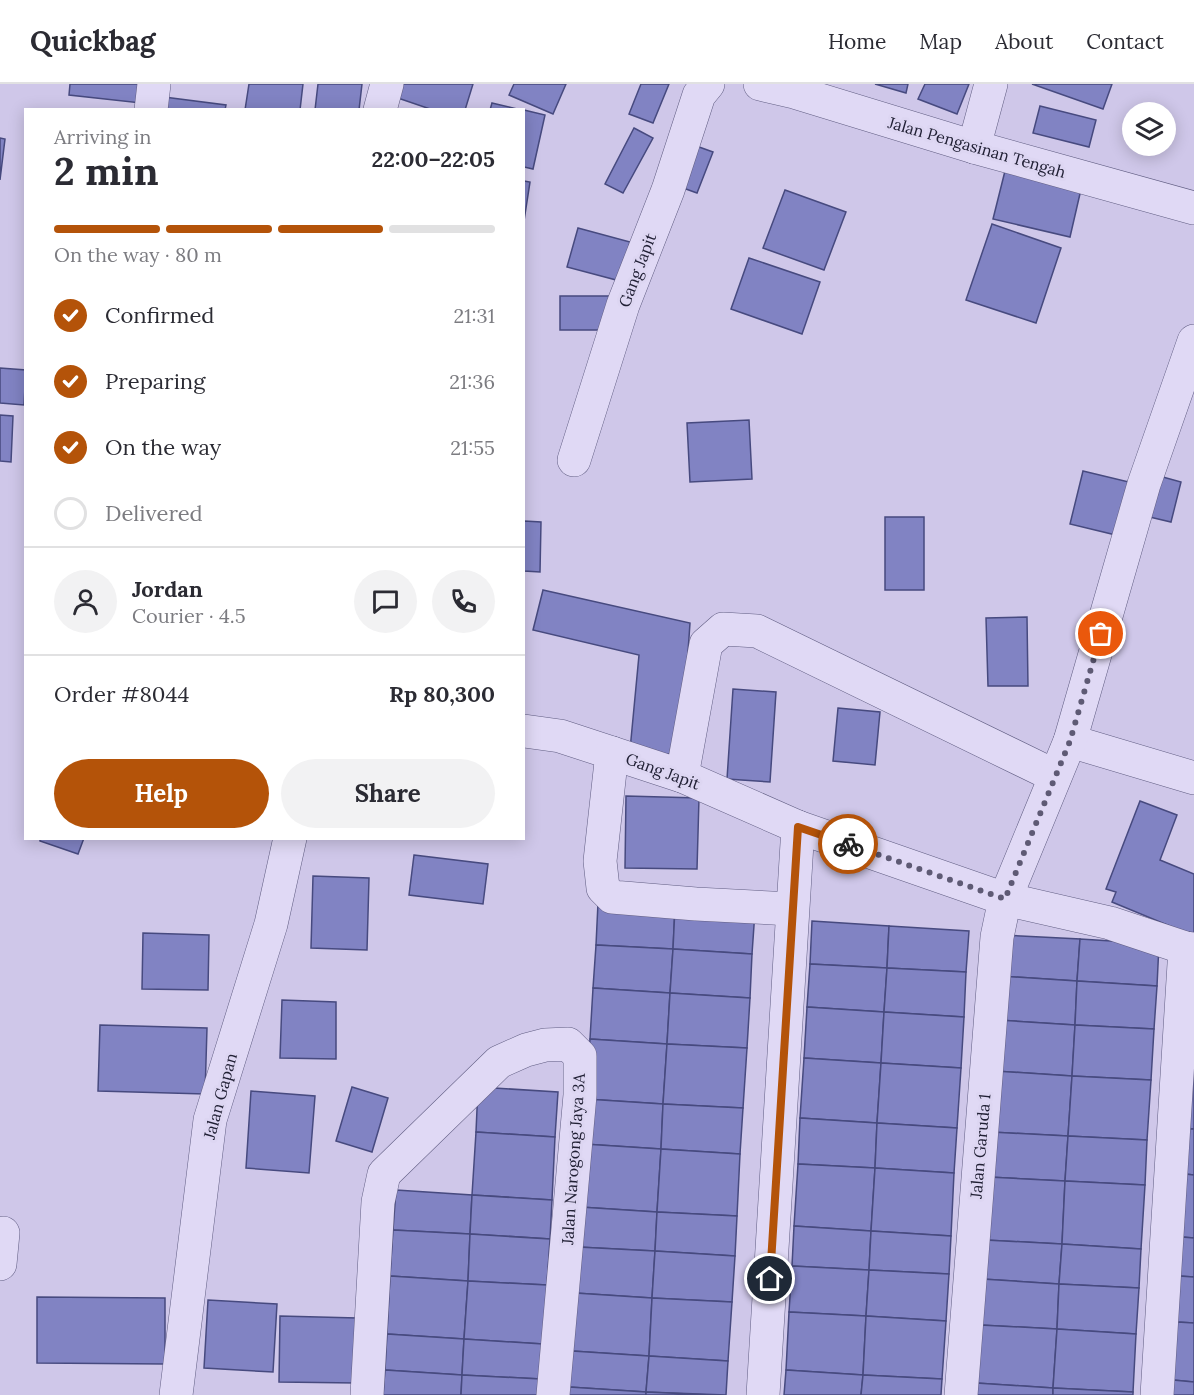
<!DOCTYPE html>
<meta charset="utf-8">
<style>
body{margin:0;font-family:Lora,serif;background:#f2f2f3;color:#2b2b33;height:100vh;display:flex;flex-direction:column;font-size:22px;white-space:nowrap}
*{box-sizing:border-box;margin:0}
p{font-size:20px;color:#7c7c81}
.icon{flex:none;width:33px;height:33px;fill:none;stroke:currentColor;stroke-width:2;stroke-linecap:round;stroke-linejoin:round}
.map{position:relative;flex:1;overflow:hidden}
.details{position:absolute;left:24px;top:24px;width:501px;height:732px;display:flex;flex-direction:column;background:#fff;border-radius:0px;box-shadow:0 3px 15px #0003}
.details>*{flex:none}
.buttons{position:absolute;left:1122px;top:18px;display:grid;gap:12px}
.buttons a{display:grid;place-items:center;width:54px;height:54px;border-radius:50%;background:#fff;box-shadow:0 3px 15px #0003;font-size:30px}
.pin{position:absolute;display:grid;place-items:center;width:51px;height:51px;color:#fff;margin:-26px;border:3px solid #fff;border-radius:50%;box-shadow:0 2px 6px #0007}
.courier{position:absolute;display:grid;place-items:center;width:60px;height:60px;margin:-30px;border:4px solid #b45309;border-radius:50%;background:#fff;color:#222;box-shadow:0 2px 8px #0007}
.headline em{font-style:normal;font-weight:700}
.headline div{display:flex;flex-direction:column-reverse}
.headline{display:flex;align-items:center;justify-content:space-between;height:102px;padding:0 30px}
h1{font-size:39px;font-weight:700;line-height:45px}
.bar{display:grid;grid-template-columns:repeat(4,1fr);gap:9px 6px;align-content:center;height:72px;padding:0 30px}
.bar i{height:8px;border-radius:4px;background:#e1e1e2}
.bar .active{background:#b45309}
.bar p{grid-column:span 4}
.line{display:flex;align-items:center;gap:15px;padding:0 30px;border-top:2px solid #e1e1e2}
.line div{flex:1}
.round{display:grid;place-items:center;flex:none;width:63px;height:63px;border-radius:32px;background:#f2f2f3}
ol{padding:0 30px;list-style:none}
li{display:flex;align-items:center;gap:18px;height:66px}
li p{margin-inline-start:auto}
li .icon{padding:6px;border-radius:50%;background:#b45309;color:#fff;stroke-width:4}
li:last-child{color:#7c7c81}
li i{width:33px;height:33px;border:3px solid #e1e1e2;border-radius:50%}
.action{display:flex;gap:12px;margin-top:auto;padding:12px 30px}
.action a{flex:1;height:69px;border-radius:36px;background:#b45309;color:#fff;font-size:24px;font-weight:700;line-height:69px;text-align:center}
.action a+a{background:#f2f2f3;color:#2b2b33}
header{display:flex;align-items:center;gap:36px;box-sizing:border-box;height:84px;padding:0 30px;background:#fff;border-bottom:2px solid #e1e1e2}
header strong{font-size:28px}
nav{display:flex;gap:33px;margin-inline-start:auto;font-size:21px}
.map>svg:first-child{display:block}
.building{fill:#8183c3;stroke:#474a7f;stroke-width:1.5}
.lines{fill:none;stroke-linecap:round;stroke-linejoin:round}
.minor-casing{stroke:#615e83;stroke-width:34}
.minor{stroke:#e0d9f5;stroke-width:33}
.done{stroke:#5e5a74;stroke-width:6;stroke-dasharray:0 10.8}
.route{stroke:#b45309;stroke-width:8}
.labels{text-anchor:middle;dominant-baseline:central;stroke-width:6;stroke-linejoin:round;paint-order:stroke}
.street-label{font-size:16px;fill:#212035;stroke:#ddd6f2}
</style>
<header>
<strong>Quickbag</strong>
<nav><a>Home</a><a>Map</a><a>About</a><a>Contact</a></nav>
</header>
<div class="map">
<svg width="1194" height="1311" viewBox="0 0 1194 1311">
<rect width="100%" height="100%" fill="#cfc7e9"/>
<g class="building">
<path d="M 70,0 L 144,0 L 141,19 L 69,11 Z"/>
<path d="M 249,0 L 303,0 L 300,26 L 245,26 Z"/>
<path d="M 318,0 L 362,0 L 359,26 L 315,26 Z"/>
<path d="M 392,0 L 473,0 L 465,26 L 433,26 L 389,11 Z"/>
<path d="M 514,0 L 566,0 L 553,30 L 509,11 Z"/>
<path d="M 641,0 L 669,0 L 653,39 L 629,30 Z"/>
<path d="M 875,0 L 908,0 L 906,9 Z"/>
<path d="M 925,0 L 969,0 L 957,30 L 918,15 Z"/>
<path d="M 1032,0 L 1112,0 L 1103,25 Z"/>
<path d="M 164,13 L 226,21 L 225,26 L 162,26 Z"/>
<path d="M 492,19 L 521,26 L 490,26 Z"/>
<path d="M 1040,22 L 1096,36 L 1089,63 L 1033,49 Z"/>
<path d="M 524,26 L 545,31 L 533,85 L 524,83 Z"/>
<path d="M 634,44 L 653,54 L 623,109 L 605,100 Z"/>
<path d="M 0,54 L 5,55 L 0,96 Z"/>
<path d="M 688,59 L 713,68 L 697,109 L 672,100 Z"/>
<path d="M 1006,83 L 1082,101 L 1070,153 L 993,135 Z"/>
<path d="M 524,97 L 530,98 L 524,137 Z"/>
<path d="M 785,106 L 846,128 L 824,186 L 763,164 Z"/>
<path d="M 992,140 L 1061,164 L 1036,239 L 966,216 Z"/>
<path d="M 578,144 L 630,158 L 620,197 L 567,183 Z"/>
<path d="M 749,174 L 820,198 L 802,250 L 731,225 Z"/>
<rect x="560" y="212" width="51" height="34"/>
<path d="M 0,284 L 26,286 L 24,321 L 0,319 Z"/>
<path d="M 0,331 L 13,332 L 11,378 L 0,377 Z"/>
<path d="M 749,336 L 752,395 L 690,398 L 687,339 Z"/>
<path d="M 1083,387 L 1133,399 L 1120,452 L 1070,440 Z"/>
<path d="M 1152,390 L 1181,398 L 1171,438 L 1141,431 Z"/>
<rect x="885" y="433" width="39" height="73"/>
<path d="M 524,437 L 541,438 L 540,488 L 524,487 Z"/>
<path d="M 543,506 L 690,539 L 687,582 L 677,671 L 630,666 L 639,571 L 533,546 Z"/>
<path d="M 1027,533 L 1028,602 L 988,602 L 986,534 Z"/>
<path d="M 733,605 L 776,608 L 770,698 L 727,695 Z"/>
<path d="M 838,624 L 880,628 L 875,681 L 833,677 Z"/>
<path d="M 626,712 L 699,714 L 697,785 L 625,784 Z"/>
<path d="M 1140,717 L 1177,731 L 1160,776 L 1194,790 L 1194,852 L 1112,818 L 1116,808 L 1106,805 Z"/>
<path d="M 40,754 L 84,754 L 78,770 L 40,757 Z"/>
<path d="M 414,771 L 488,780 L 483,820 L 409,811 Z"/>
<path d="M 313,792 L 369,794 L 367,866 L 311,864 Z"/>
<path d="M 598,819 L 675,823 L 673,865 L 596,861 Z"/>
<path d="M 675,823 L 755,827 L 752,870 L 673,865 Z"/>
<path d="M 812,837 L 889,842 L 887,884 L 810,880 Z"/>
<path d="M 889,842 L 969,847 L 966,888 L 887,884 Z"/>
<path d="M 143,849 L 209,851 L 208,906 L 142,905 Z"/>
<path d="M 1002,851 L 1080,855 L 1077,897 L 1000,892 Z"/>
<path d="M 1080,855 L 1159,860 L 1157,902 L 1077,897 Z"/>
<path d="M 596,861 L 673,865 L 670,909 L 593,904 Z"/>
<path d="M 673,865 L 752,870 L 750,914 L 670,909 Z"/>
<path d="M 810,880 L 887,884 L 884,928 L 807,923 Z"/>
<path d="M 887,884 L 966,888 L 964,933 L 884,928 Z"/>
<path d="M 1000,892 L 1077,897 L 1075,941 L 998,936 Z"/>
<path d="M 1077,897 L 1157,902 L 1154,945 L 1075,941 Z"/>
<path d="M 593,904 L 670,909 L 667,960 L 590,955 Z"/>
<path d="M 670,909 L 750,914 L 747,964 L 667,960 Z"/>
<path d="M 282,916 L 336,918 L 336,975 L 280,974 Z"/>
<path d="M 807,923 L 884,928 L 881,979 L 804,974 Z"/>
<path d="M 884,928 L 964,933 L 961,984 L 881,979 Z"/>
<path d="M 998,936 L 1075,941 L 1072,992 L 995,987 Z"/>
<path d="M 100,941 L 207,944 L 205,1010 L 98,1007 Z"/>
<path d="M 1075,941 L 1154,945 L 1151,996 L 1072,992 Z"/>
<path d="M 590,955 L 667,960 L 663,1020 L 586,1015 Z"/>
<path d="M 667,960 L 747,964 L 743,1024 L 663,1020 Z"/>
<path d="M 804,974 L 881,979 L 877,1039 L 800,1034 Z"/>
<path d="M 881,979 L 961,984 L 957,1044 L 877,1039 Z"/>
<path d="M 1191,984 L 1194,984 L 1194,1045 L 1188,1045 Z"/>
<path d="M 995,987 L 1072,992 L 1068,1052 L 991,1048 Z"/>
<path d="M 1072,992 L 1151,996 L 1147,1056 L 1068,1052 Z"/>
<path d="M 352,1003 L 388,1014 L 372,1068 L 336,1057 Z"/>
<path d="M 478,1003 L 558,1008 L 555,1053 L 476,1048 Z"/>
<path d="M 251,1007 L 315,1012 L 309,1089 L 246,1084 Z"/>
<path d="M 586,1015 L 663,1020 L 661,1065 L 584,1060 Z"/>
<path d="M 663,1020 L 743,1024 L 740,1070 L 661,1065 Z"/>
<path d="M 800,1034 L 877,1039 L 875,1084 L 798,1080 Z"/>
<path d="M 877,1039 L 957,1044 L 954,1089 L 875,1084 Z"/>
<path d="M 1188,1045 L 1194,1045 L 1194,1091 L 1185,1090 Z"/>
<path d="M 476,1048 L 555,1053 L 552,1116 L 472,1111 Z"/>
<path d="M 991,1048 L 1068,1052 L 1065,1097 L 988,1093 Z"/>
<path d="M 1068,1052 L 1147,1056 L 1145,1101 L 1065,1097 Z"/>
<path d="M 584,1060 L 661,1065 L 657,1128 L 580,1123 Z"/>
<path d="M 661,1065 L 740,1070 L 737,1132 L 657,1128 Z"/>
<path d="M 798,1080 L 875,1084 L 871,1147 L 794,1142 Z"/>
<path d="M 875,1084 L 954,1089 L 951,1152 L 871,1147 Z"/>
<path d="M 1185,1090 L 1194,1091 L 1194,1154 L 1182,1153 Z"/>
<path d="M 988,1093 L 1065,1097 L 1062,1160 L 985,1156 Z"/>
<path d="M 1065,1097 L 1145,1101 L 1141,1165 L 1062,1160 Z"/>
<path d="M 396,1106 L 472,1111 L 470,1150 L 393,1146 Z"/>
<path d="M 472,1111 L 552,1116 L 550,1155 L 470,1150 Z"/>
<path d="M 580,1123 L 657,1128 L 655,1167 L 578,1163 Z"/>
<path d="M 657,1128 L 737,1132 L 735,1172 L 655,1167 Z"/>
<path d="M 794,1142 L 871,1147 L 869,1186 L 792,1182 Z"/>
<path d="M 393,1146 L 470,1150 L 468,1197 L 390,1192 Z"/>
<path d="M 871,1147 L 951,1152 L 949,1190 L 869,1186 Z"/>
<path d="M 470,1150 L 550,1155 L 547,1201 L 468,1197 Z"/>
<path d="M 1182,1153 L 1194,1154 L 1194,1193 L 1179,1192 Z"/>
<path d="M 985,1156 L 1062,1160 L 1059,1200 L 982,1195 Z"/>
<path d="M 1062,1160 L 1141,1165 L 1139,1204 L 1059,1200 Z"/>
<path d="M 578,1163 L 655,1167 L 652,1214 L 575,1209 Z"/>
<path d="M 655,1167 L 735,1172 L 732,1218 L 652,1214 Z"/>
<path d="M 792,1182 L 869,1186 L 866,1232 L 789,1228 Z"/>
<path d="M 869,1186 L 949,1190 L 946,1237 L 866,1232 Z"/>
<path d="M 390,1192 L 468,1197 L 464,1255 L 387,1250 Z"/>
<path d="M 1179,1192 L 1194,1193 L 1194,1239 L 1177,1238 Z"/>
<path d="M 982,1195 L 1059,1200 L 1057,1245 L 980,1241 Z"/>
<path d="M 468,1197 L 547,1201 L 543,1260 L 464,1255 Z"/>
<path d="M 1059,1200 L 1139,1204 L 1136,1250 L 1057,1245 Z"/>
<path d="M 575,1209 L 652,1214 L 649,1272 L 572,1267 Z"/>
<path d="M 37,1213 L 165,1214 L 165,1280 L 37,1279 Z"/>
<path d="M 652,1214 L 732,1218 L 728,1277 L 649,1272 Z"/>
<path d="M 208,1216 L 277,1220 L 273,1288 L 204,1284 Z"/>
<path d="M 789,1228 L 866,1232 L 863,1291 L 786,1286 Z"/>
<path d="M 280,1232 L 357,1234 L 356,1299 L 279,1298 Z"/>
<path d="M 866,1232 L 946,1237 L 942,1295 L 863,1291 Z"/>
<path d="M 1177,1238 L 1194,1239 L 1194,1298 L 1173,1296 Z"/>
<path d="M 980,1241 L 1057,1245 L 1053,1304 L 976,1299 Z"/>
<path d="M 1057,1245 L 1136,1250 L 1133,1308 L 1053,1304 Z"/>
<path d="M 387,1250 L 464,1255 L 462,1291 L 385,1286 Z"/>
<path d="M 464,1255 L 543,1260 L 541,1295 L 462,1291 Z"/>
<path d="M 572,1267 L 649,1272 L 646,1308 L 569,1303 Z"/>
<path d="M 649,1272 L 728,1277 L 726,1311 L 646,1308 Z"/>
<path d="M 385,1286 L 462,1291 L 461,1311 L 383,1311 Z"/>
<path d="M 786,1286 L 863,1291 L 861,1311 L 784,1311 Z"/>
<path d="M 462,1291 L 541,1295 L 540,1311 L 461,1311 Z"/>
<path d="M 863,1291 L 942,1295 L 941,1311 L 861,1311 Z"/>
<path d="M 1173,1296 L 1194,1298 L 1194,1311 L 1173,1311 Z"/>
<path d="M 976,1299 L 1053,1304 L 1053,1311 L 976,1311 Z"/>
<path d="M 569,1303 L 646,1308 L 646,1311 L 569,1311 Z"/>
<path d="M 1053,1304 L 1133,1308 L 1133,1311 L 1053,1311 Z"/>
<path d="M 646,1308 L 711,1311 L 646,1311 Z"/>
</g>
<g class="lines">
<g class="minor-casing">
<g id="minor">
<path d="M 760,0 L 794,8 L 974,63 L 1194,124"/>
<path d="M 151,26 L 154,0"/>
<path d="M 380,26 L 387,0"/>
<path d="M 974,63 L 991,0"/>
<path d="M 574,376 L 623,221 L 668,106 L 699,11 L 708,0"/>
<path d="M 524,647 L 560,652 L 682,692 L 798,743 L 1005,815 L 1110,839 L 1185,864 L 1194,865"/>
<path d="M 1070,657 L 1194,694"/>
<path d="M 612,669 L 600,777 L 603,804 L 612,813 L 696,820 L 792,825"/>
<path d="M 682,692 L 706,560 L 723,545 L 757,547 L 1055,692"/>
<path d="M 0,1180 L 3,1149"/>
<path d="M 176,1311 L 210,1036 L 271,840 L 290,754"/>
<path d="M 367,1311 L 378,1118 L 384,1090 L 499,978 L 526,966 L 545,961 L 568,960 L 580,972 L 580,1011 L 553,1311"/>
<path d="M 763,1311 L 798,743"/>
<path d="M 961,1311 L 997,853 L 1005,815 L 1070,657 L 1144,400 L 1194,257"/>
<path d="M 1157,1311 L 1185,864"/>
</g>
</g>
<use href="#minor" class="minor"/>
</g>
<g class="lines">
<path class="done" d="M 848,760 L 1005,815 L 1070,657 L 1101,550"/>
<path class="route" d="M 770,1195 L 798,743 L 848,760"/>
</g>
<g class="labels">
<g class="street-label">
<text transform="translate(977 63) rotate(16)">Jalan Pengasinan Tengah</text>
<text transform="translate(637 186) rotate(-69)">Gang Japit</text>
<text transform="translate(663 687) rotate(20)">Gang Japit</text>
<text transform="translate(220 1012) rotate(-75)">Jalan Gapan</text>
<text transform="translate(980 1062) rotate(-85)">Jalan Garuda 1</text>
<text transform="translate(573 1075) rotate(-86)">Jalan Narogong Jaya 3A</text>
</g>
</g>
</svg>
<div class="buttons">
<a><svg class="icon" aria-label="layers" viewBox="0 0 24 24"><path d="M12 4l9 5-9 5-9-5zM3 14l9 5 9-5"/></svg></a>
</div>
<div class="pin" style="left:1101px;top:550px;background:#ea580c"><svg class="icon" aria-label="bag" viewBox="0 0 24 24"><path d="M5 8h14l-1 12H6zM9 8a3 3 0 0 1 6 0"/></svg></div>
<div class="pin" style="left:770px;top:1195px;background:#1f2937"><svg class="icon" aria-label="home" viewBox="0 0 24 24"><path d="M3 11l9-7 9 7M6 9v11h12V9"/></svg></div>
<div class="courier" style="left:848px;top:760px"><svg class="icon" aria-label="bike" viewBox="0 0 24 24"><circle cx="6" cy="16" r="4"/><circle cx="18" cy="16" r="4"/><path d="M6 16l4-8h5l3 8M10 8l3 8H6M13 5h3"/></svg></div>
<section class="details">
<div class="headline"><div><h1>2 min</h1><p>Arriving in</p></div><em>22:00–22:05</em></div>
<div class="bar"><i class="active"></i><i class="active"></i><i class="active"></i><i></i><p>On the way · 80 m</p></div>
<ol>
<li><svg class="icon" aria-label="check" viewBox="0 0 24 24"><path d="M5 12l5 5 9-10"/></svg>Confirmed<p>21:31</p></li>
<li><svg class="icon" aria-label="check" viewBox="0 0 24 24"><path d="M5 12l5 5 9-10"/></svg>Preparing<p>21:36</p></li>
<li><svg class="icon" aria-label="check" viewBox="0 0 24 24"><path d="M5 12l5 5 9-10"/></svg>On the way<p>21:55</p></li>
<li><i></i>Delivered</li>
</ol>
<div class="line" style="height:108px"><a class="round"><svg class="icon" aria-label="person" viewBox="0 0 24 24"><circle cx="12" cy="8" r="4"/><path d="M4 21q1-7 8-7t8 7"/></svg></a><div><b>Jordan</b><p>Courier · 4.5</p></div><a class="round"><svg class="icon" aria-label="chat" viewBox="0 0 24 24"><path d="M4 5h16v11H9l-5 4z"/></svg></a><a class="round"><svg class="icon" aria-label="phone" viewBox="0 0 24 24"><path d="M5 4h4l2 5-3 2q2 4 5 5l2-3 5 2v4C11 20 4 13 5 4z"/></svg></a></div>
<div class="line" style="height:78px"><div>Order #8044</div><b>Rp 80,300</b></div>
<div class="action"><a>Help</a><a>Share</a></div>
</section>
</div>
